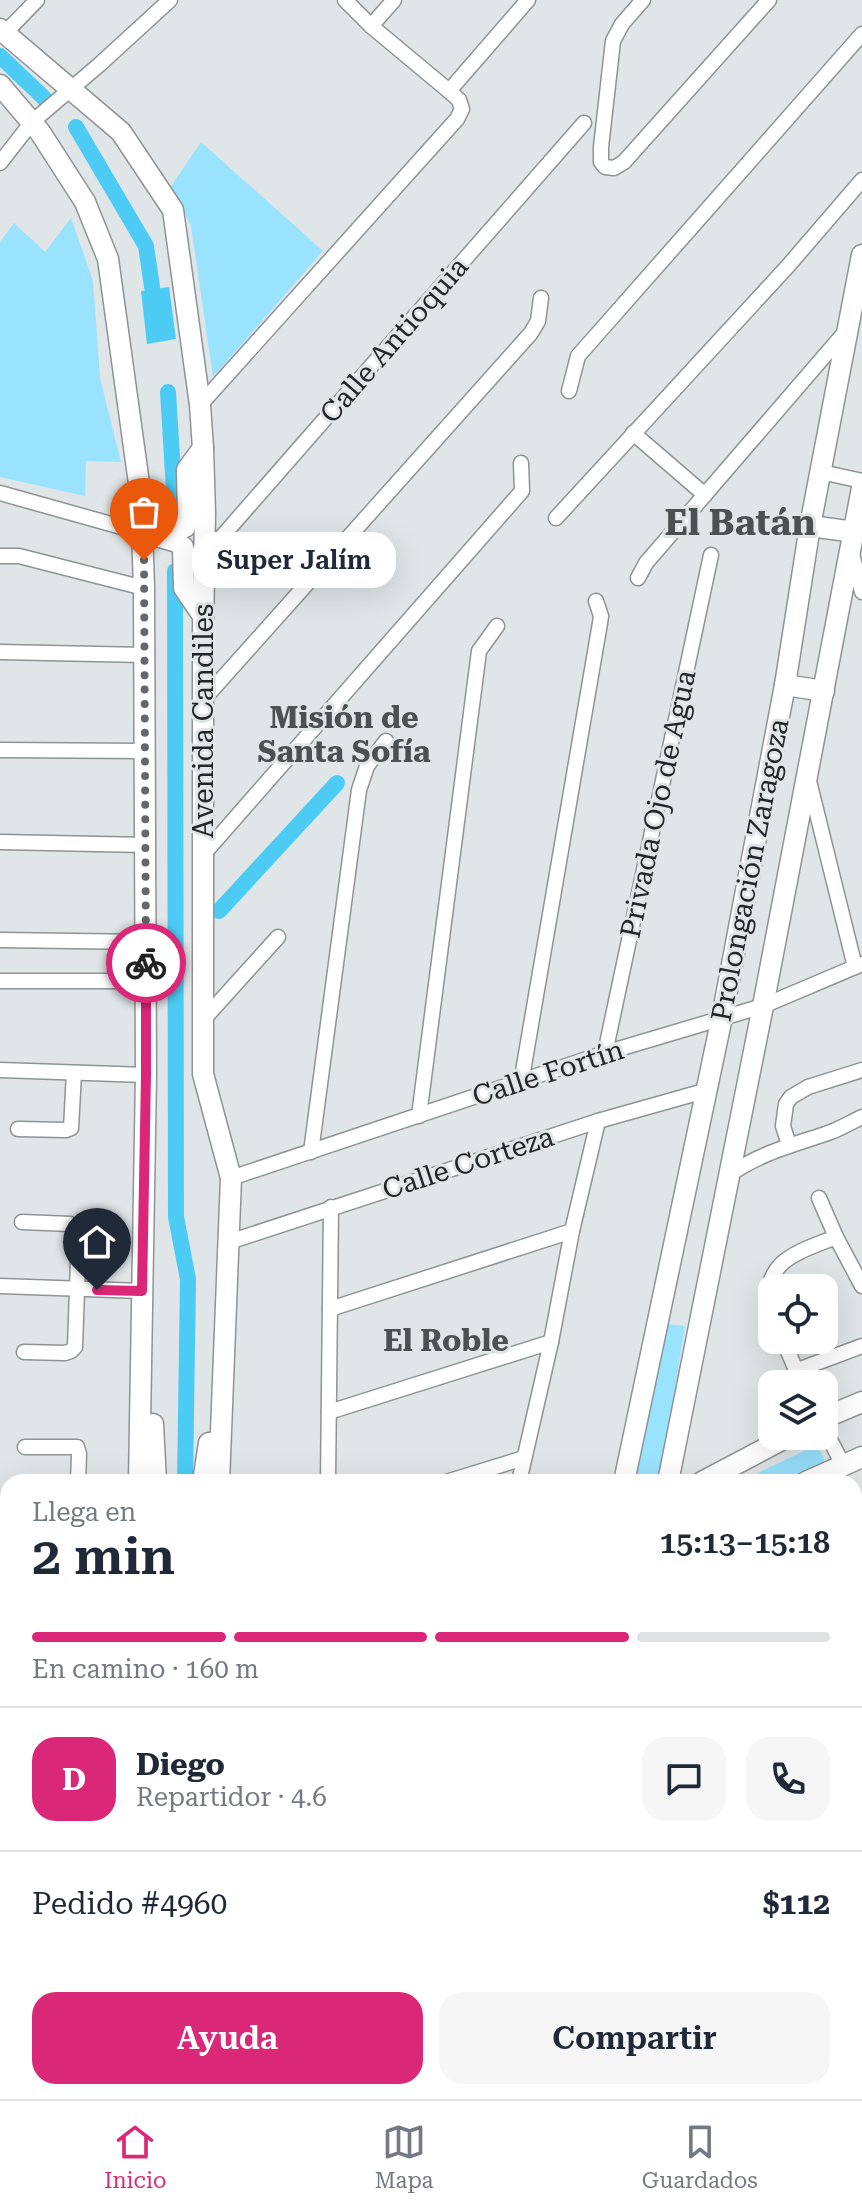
<!DOCTYPE html>
<html lang="es">
<meta charset="utf-8">
<style>
body{margin:0;font-family:"Roboto Serif",serif;background:#f6f6f7;color:#1f2937;height:100vh;display:flex;flex-direction:column;font-size:30px;white-space:nowrap}
*{box-sizing:border-box;margin:0}
p{font-size:26px;color:#747a83}
.icon{flex:none;width:44px;height:44px;fill:none;stroke:currentColor;stroke-width:2;stroke-linecap:round;stroke-linejoin:round}
.map{position:relative;flex:1;overflow:hidden}
.side{position:absolute;left:0px;top:1474px;width:862px;height:626px;display:flex;flex-direction:column;background:#fff;border-radius:24px 24px 0 0;box-shadow:0 8px 32px #0002}
.side>*{flex:none}
.fabs{position:absolute;left:758px;top:1274px;display:grid;gap:16px}
.fabs a{display:grid;place-items:center;width:80px;height:80px;border-radius:16px;background:#fff;box-shadow:0 8px 32px #0002;font-size:40px}
.pin{position:absolute;display:grid;place-items:center;width:68px;height:68px;color:#fff;margin:-82px -34px;border-radius:50% 50% 50% 0;rotate:-45deg;box-shadow:0 0 8px #0007}
.pin .icon{rotate:45deg}
.courier{position:absolute;display:grid;place-items:center;width:80px;height:80px;margin:-40px;border:6px solid #db2777;border-radius:50%;background:#fff;color:#222;box-shadow:0 2px 10px #0007}
.bubble{position:absolute;height:56px;border-radius:24px;background:#fff;box-shadow:0 8px 32px #0002;font-size:26px;font-weight:600;line-height:56px;text-align:center}
.overview em{font-style:normal;font-weight:600}
.overview div{display:flex;flex-direction:column-reverse}
.overview{display:flex;align-items:center;justify-content:space-between;height:136px;padding:0 32px}
h1{font-size:52px;font-weight:600;line-height:60px}
.bar{display:grid;grid-template-columns:repeat(4,1fr);gap:12px 8px;align-content:center;height:96px;padding:0 32px}
.bar i{height:10px;border-radius:6px;background:#e0e1e3}
.bar .on{background:#db2777}
.bar p{grid-column:span 4}
.line{display:flex;align-items:center;gap:20px;padding:0 32px;border-top:2px solid #e0e1e3}
.line div{flex:1}
.round{display:grid;place-items:center;flex:none;width:84px;height:84px;border-radius:24px;background:#f6f6f7}
.button{display:flex;gap:16px;margin-top:auto;padding:16px 32px}
.button a{flex:1;height:92px;border-radius:24px;background:#db2777;color:#fff;font-size:32px;font-weight:600;line-height:92px;text-align:center}
.button a+a{background:#f6f6f7;color:#1f2937}
.dock{display:flex;justify-content:space-around;align-items:center;height:112px;border-top:2px solid #e0e1e3;background:#fff;font-size:22px;color:#747a83}
.dock a{display:grid;justify-items:center;gap:4px}
.dock .on{color:#db2777}
.map>svg:first-child{display:block}
.green{fill:#99e3ff}
.water{fill:#4cccf5}
.lines{fill:none;stroke-linecap:round;stroke-linejoin:round}
.canal{stroke:#4cccf5;stroke-width:16}
.street-casing{stroke:#8f9395;stroke-width:17}
.secondary-casing{stroke:#8f9395;stroke-width:23}
.street{stroke:#fff;stroke-width:14}
.secondary{stroke:#fff;stroke-width:20}
.done{stroke:#65686a;stroke-width:8;stroke-dasharray:0 14.4}
.route{stroke:#db2777;stroke-width:10}
.labels{text-anchor:middle;dominant-baseline:central;stroke-width:6;stroke-linejoin:round;paint-order:stroke}
.street-label{font-size:28px;fill:#232526;stroke:#e0e5e7}
.neighbourhood-label{font-size:30px;font-weight:bold;fill:#4c5051;stroke:#e0e5e7}
.district-label{font-size:36px;font-weight:bold;fill:#4c5051;stroke:#e0e5e7}
</style>
<div class="map">
<svg width="862" height="2099" viewBox="0 0 862 2099">
<rect width="100%" height="100%" fill="#e0e5e7"/>
<g class="green">
<path d="M 201,142 L 323,251 L 213,377 L 191,226 L 171,186 Z"/>
<path d="M 71,218 L 93,281 L 100,378 L 121,462 L 86,461 L 85,496 L 0,477 L 0,242 L 14,223 L 45,252 Z"/>
<path d="M 667,1324 L 685,1326 L 660,1482 L 634,1482 Z"/>
<path d="M 817,1445 L 829,1469 L 799,1482 L 739,1482 Z"/>
</g>
<path class="water" d="M 169,287 L 176,339 L 147,344 L 141,291 Z"/>
<g class="lines">
<g class="canal">
<path d="M 0,56 L 44,98"/>
<path d="M 76,127 L 146,246 L 152,287"/>
<path d="M 168,392 L 175,507"/>
<path d="M 175,571 L 176,1217 L 188,1279 L 185,1482"/>
<path d="M 219,911 L 337,783"/>
<path d="M 165,2099 L 165,2092"/>
</g>
<g class="street-casing">
<g id="street">
<path d="M 643,0 L 622,24 L 613,41 L 601,147 L 601,162 L 605,167 L 614,168 L 624,162 L 769,0"/>
<path d="M 371,26 L 394,0"/>
<path d="M 5,33 L 37,0"/>
<path d="M 449,91 L 528,0"/>
<path d="M 0,163 L 32,122 L 99,65 L 170,0"/>
<path d="M 569,391 L 578,356 L 862,34"/>
<path d="M 200,405 L 457,119 L 462,109 L 459,100 L 449,91 L 371,26 L 345,0"/>
<path d="M 633,433 L 705,495"/>
<path d="M 821,472 L 862,481"/>
<path d="M 0,493 L 143,533"/>
<path d="M 556,518 L 788,266 L 862,180"/>
<path d="M 852,554 L 862,592"/>
<path d="M 0,556 L 19,556 L 144,588"/>
<path d="M 205,556 L 584,123"/>
<path d="M 638,578 L 646,563 L 846,331"/>
<path d="M 0,652 L 145,655"/>
<path d="M 203,700 L 531,333 L 538,321 L 541,298"/>
<path d="M 0,750 L 145,751"/>
<path d="M 809,781 L 855,967"/>
<path d="M 0,842 L 146,845"/>
<path d="M 202,856 L 522,491 L 521,463"/>
<path d="M 0,940 L 146,942"/>
<path d="M 0,981 L 146,981"/>
<path d="M 204,1019 L 278,937"/>
<path d="M 605,1053 L 711,555"/>
<path d="M 0,1070 L 146,1075"/>
<path d="M 521,1083 L 600,623 L 601,616 L 596,601"/>
<path d="M 419,1116 L 479,651 L 497,626"/>
<path d="M 18,1129 L 66,1130 L 71,1128 L 74,1073"/>
<path d="M 789,1145 L 783,1126 L 786,1104 L 791,1097 L 808,1087 L 862,1070"/>
<path d="M 311,1152 L 359,790 L 367,766 L 386,741"/>
<path d="M 729,1175 C 760,1153 793,1145 828,1133 C 840,1129 851,1122 862,1117"/>
<path d="M 231,1178 L 605,1053 L 763,1006 L 862,964"/>
<path d="M 819,1198 L 836,1237 L 862,1286"/>
<path d="M 22,1222 L 70,1224 L 78,1228 L 79,1233 L 75,1347 L 71,1351 L 65,1353 L 24,1352"/>
<path d="M 229,1242 L 598,1121 L 708,1090"/>
<path d="M 0,1286 L 142,1291"/>
<path d="M 330,1309 L 572,1231"/>
<path d="M 772,1312 C 758,1261 799,1252 836,1237"/>
<path d="M 783,1340 L 802,1384"/>
<path d="M 795,1371 L 862,1346"/>
<path d="M 329,1412 L 551,1342"/>
<path d="M 824,1428 L 843,1465"/>
<path d="M 25,1447 L 77,1447 L 79,1454 L 78,1482"/>
<path d="M 328,1482 L 331,1207"/>
<path d="M 446,1482 L 524,1458"/>
<path d="M 519,1482 L 551,1342 L 572,1231 L 598,1121"/>
<path d="M 0,1514 L 8,1514"/>
<path d="M 0,1674 L 8,1674"/>
<path d="M 854,1688 L 862,1685"/>
<path d="M 854,1859 L 862,1857"/>
<path d="M 0,1947 L 8,1949"/>
<path d="M 854,1948 L 862,1951"/>
<path d="M 0,2073 L 8,2072"/>
<path d="M 285,2099 L 287,2092"/>
<path d="M 383,2099 L 385,2092"/>
<path d="M 593,2099 L 595,2092"/>
<path d="M 691,2099 L 695,2092"/>
</g>
</g>
<g class="secondary-casing">
<g id="secondary">
<path d="M 0,29 L 121,132 L 173,210 L 200,405 L 203,448 L 205,513 L 203,631 L 203,1074 L 231,1178 L 219,1482"/>
<path d="M 0,85 L 40,132 L 85,202 L 108,259 L 141,498 L 144,588 L 146,1075 L 139,1482"/>
<path d="M 810,526 L 855,532"/>
<path d="M 143,533 L 172,532 L 185,527 L 188,514 L 187,470 L 203,448"/>
<path d="M 156,536 L 177,542 L 183,547 L 184,588 L 203,616"/>
<path d="M 785,685 L 824,691"/>
<path d="M 824,1418 L 862,1402"/>
<path d="M 153,1424 L 156,1482"/>
<path d="M 203,1482 L 209,1443"/>
<path d="M 624,1482 L 722,1017 L 785,685 L 810,526 L 862,255"/>
<path d="M 668,1482 L 763,1006 L 862,488"/>
<path d="M 702,1482 L 789,1436"/>
<path d="M 806,1482 L 862,1457"/>
<path d="M 0,1795 L 8,1791"/>
<path d="M 0,1841 L 8,1838"/>
<path d="M 134,2099 L 134,2092"/>
<path d="M 188,2099 L 188,2092"/>
<path d="M 492,2099 L 493,2092"/>
<path d="M 533,2099 L 534,2092"/>
</g>
</g>
<use href="#street" class="street"/>
<use href="#secondary" class="secondary"/>
</g>
<g class="lines">
<path class="done" d="M 144,560 L 146,963"/>
<path class="route" d="M 97,1290 L 142,1291 L 146,1075 L 146,963"/>
</g>
<g class="labels">
<g class="street-label">
<text transform="translate(394 340) rotate(-49)">Calle Antioquia</text>
<text transform="translate(203 721) rotate(-90)">Avenida Candiles</text>
<text transform="translate(658 804) rotate(-78)">Privada Ojo de Agua</text>
<text transform="translate(750 870) rotate(-79)">Prolongación Zaragoza</text>
<text transform="translate(548 1073) rotate(-18)">Calle Fortín</text>
<text transform="translate(468 1163) rotate(-18)">Calle Corteza</text>
</g>
<g class="neighbourhood-label">
<text x="344" y="717">Misión de<tspan x="344" dy="34">Santa Sofía</tspan></text>
<text x="446" y="1340">El Roble</text>
</g>
<g class="district-label">
<text x="740" y="523">El Batán</text>
</g>
</g>
</svg>
<div class="fabs">
<a><svg class="icon" aria-label="locate" viewBox="0 0 24 24"><circle cx="12" cy="12" r="6"/><path d="M12 2v4M12 18v4M2 12h4M18 12h4"/></svg></a>
<a><svg class="icon" aria-label="layers" viewBox="0 0 24 24"><path d="M12 4l9 5-9 5-9-5zM3 14l9 5 9-5"/></svg></a>
</div>
<div class="pin" style="left:144px;top:560px;background:#ea580c"><svg class="icon" aria-label="bag" viewBox="0 0 24 24"><path d="M5 8h14l-1 12H6zM9 8a3 3 0 0 1 6 0"/></svg></div>
<div class="pin" style="left:97px;top:1290px;background:#1f2937"><svg class="icon" aria-label="home" viewBox="0 0 24 24"><path d="M3 11l9-7 9 7M6 9v11h12V9"/></svg></div>
<div class="courier" style="left:146px;top:963px"><svg class="icon" aria-label="bike" viewBox="0 0 24 24"><circle cx="6" cy="16" r="4"/><circle cx="18" cy="16" r="4"/><path d="M6 16l4-8h5l3 8M10 8l3 8H6M13 5h3"/></svg></div>
<div class="bubble" style="left:192px;top:532px;width:204px">Super Jalím</div>
<section class="side">
<div class="overview"><div><h1>2 min</h1><p>Llega en</p></div><em>15:13–15:18</em></div>
<div class="bar"><i class="on"></i><i class="on"></i><i class="on"></i><i></i><p>En camino · 160 m</p></div>
<div class="line" style="height:144px"><b class="round" style="background:#db2777;color:#fff">D</b><div><b>Diego</b><p>Repartidor · 4.6</p></div><a class="round"><svg class="icon" aria-label="chat" viewBox="0 0 24 24"><path d="M4 5h16v11H9l-5 4z"/></svg></a><a class="round"><svg class="icon" aria-label="phone" viewBox="0 0 24 24"><path d="M5 4h4l2 5-3 2q2 4 5 5l2-3 5 2v4C11 20 4 13 5 4z"/></svg></a></div>
<div class="line" style="height:104px"><div>Pedido #4960</div><b>$112</b></div>
<div class="button"><a>Ayuda</a><a>Compartir</a></div>
</section>
</div>
<nav class="dock">
<a class="on"><svg class="icon" aria-label="home" viewBox="0 0 24 24"><path d="M3 11l9-7 9 7M6 9v11h12V9"/></svg>Inicio</a>
<a><svg class="icon" aria-label="map" viewBox="0 0 24 24"><path d="M3 6l6-2 6 2 6-2v14l-6 2-6-2-6 2zM9 4v14M15 6v14"/></svg>Mapa</a>
<a><svg class="icon" aria-label="saved" viewBox="0 0 24 24"><path d="M7 4h10v16l-5-4-5 4z"/></svg>Guardados</a>
</nav>
